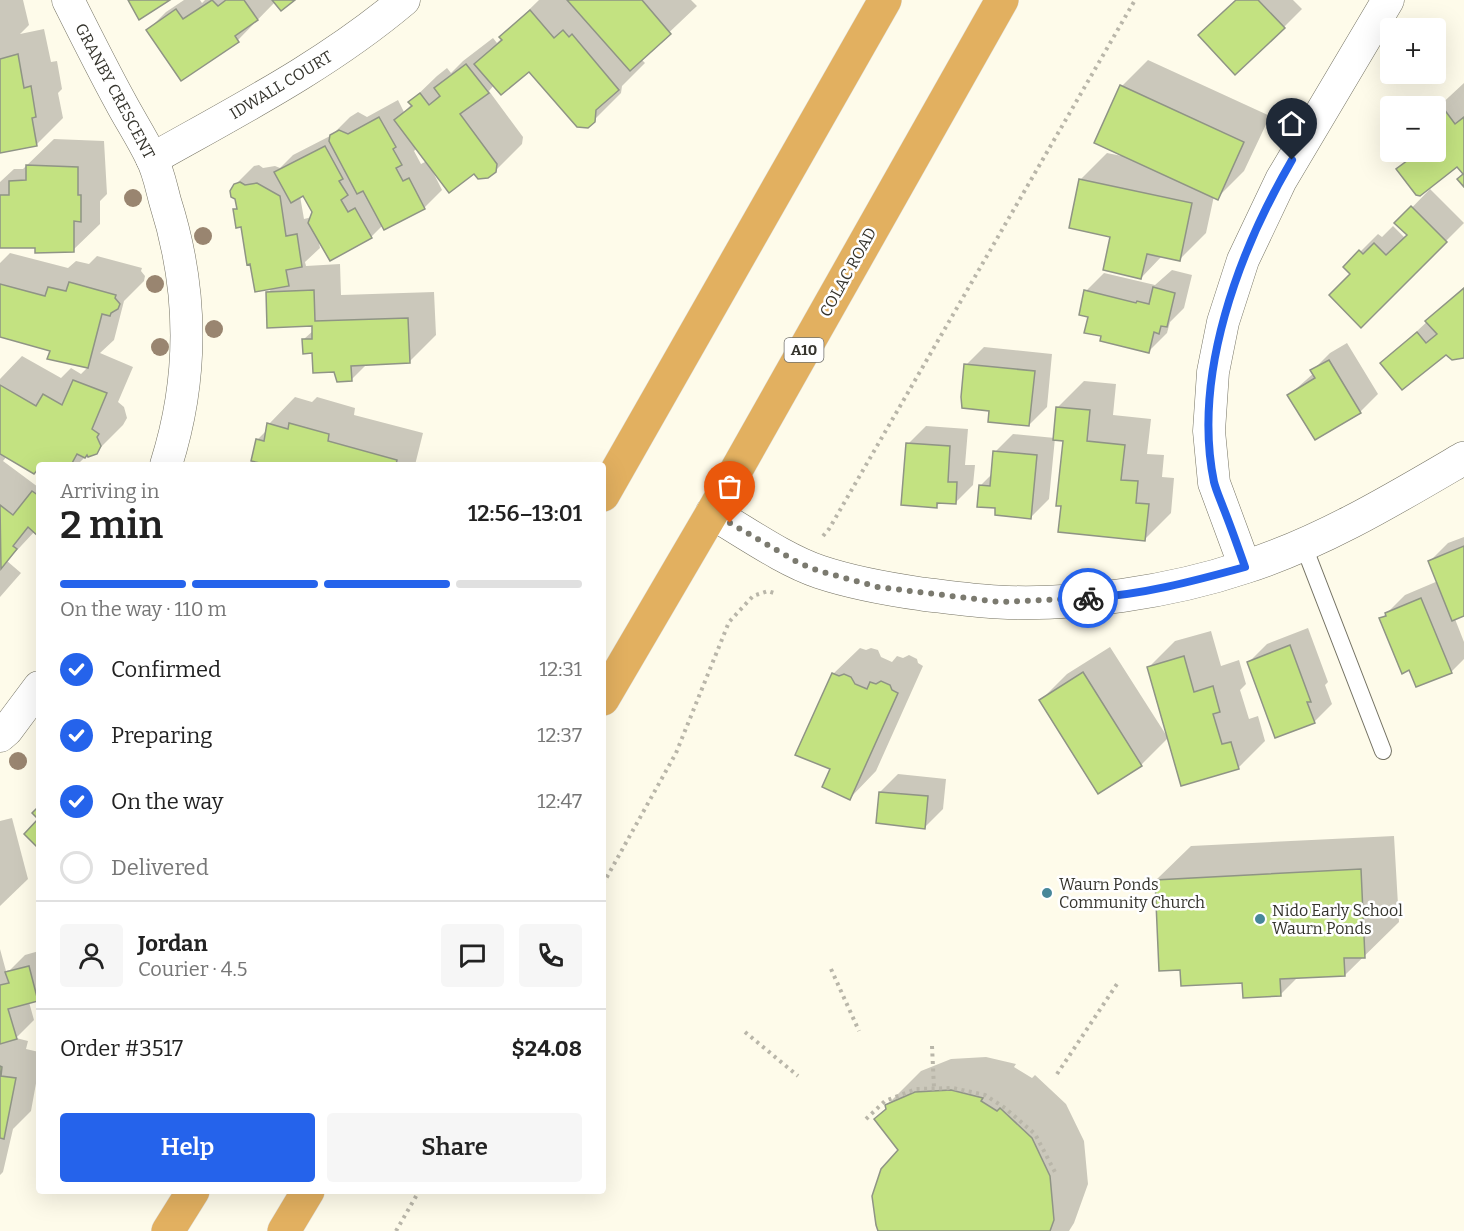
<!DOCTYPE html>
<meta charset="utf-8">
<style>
body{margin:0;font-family:Bitter,serif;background:#f6f6f6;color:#222;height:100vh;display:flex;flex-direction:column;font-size:22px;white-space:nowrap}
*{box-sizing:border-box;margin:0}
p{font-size:20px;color:#767676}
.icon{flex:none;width:33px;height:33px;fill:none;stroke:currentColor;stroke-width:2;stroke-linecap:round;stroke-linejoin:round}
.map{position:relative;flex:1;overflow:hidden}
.panel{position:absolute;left:36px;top:462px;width:570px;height:732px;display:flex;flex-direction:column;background:#fff;border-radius:6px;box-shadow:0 6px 24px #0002}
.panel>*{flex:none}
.tools{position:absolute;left:1380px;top:18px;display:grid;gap:12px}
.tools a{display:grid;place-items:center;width:66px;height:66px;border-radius:6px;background:#fff;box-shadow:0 6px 24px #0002;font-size:30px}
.pin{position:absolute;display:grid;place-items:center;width:51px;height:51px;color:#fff;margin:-62px -26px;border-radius:50% 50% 50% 0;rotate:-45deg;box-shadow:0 0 6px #0007}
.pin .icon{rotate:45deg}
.courier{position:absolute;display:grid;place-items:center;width:60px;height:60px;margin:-30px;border:4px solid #2563eb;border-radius:50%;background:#fff;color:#222;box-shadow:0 2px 8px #0007}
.headline em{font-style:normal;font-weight:600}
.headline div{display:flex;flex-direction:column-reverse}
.headline{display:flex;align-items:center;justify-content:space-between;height:102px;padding:0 24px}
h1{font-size:39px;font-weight:600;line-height:45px}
.bar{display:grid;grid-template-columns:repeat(4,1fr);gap:9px 6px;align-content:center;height:72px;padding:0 24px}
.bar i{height:8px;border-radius:4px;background:#e0e0e0}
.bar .on{background:#2563eb}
.bar p{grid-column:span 4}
.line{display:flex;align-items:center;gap:15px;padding:0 24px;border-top:2px solid #e0e0e0}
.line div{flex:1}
.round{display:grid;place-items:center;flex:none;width:63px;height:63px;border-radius:6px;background:#f6f6f6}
ol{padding:0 24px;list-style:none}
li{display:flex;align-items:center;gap:18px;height:66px}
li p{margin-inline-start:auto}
li .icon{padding:6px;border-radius:50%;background:#2563eb;color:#fff;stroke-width:4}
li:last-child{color:#767676}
li i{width:33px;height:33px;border:3px solid #e0e0e0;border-radius:50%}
.button{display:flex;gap:12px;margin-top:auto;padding:12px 24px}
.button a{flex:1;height:69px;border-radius:6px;background:#2563eb;color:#fff;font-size:24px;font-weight:600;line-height:69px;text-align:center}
.button a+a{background:#f6f6f6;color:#222}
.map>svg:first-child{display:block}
.shadow{fill:#0003;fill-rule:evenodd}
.building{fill:#c3e281;stroke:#8f9485;stroke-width:1.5}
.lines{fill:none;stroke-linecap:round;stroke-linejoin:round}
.service-casing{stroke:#747263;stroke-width:18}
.minor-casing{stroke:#747263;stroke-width:33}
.tertiary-casing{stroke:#747263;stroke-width:34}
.trunk-casing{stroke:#dfdfdd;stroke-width:34}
.path{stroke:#b9b6a9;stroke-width:4;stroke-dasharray:3 4.5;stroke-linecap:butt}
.service{stroke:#fff;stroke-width:16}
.minor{stroke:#fff;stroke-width:32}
.tertiary{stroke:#fff;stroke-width:33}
.trunk{stroke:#e2b060;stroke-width:33}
.tree{fill:#998570}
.done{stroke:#7b7a6f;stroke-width:6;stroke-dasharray:0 10.8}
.route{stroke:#2563eb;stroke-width:8}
.poi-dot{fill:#47879a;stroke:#fff;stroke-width:2}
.labels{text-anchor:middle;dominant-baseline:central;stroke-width:5;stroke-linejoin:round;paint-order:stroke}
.shield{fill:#fff;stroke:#72716c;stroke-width:1.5}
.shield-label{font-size:15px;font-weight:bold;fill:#35342d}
.street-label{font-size:16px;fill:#35342d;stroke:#fff}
.poi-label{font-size:16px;fill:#35342d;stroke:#fff;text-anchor:start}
</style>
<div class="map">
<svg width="1464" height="1231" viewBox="0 0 1464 1231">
<rect width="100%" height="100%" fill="#fefbea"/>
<g class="shadow">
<path d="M 0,0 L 23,0 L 29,25 L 20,34 L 44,29 L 51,62 L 57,61 L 62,89 L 58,93 L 63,118 L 36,145 L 0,151 Z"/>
<path d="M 184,0 L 200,0 L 202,3 L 205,0 L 293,0 L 275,2 L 238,40 L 182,79 L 148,30 L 166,12 Z"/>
<path d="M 539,0 L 691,0 L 697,6 L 641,59 L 645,63 L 622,86 L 621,93 L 594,120 L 529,70 L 494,85 L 489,91 L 523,137 L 522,144 L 495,171 L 434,171 L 433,172 L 442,190 L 424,208 L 383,225 L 371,237 L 318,238 L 320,248 L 305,262 L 306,266 L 340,264 L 341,295 L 434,292 L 436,335 L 409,362 L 367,364 L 351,380 L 335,371 L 314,352 L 304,339 L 314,330 L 314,325 L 268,293 L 273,287 L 235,210 L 238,207 L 235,185 L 254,166 L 259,165 L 263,168 L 275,166 L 280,168 L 293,155 L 332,135 L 350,117 L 358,112 L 367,117 L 398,100 L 404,112 L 412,104 L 410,102 L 437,76 L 447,68 L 451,73 L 463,61 L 493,38 L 497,43 L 502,38 L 501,37 ZM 417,148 L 427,161 L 421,164 L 414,151 ZM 304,194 L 314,211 L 312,217 L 304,219 L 300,196 Z"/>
<path d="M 1236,0 L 1293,0 L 1302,9 L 1284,27 Z"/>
<path d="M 1148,60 L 1270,116 L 1244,171 L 1217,198 L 1214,196 L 1206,233 L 1179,260 L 1162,256 L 1141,278 L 1112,236 L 1070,227 L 1081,179 L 1107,153 L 1122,156 L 1122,86 Z"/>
<path d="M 1464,83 L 1464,173 L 1458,165 L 1398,169 L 1416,152 L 1436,152 L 1436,109 Z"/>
<path d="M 54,139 L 104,141 L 107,194 L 100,201 L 100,224 L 73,250 L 37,246 L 0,246 L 0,182 L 14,169 L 23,169 Z"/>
<path d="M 1430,189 L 1464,223 L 1361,326 L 1352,274 L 1345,267 L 1378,234 L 1382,237 L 1393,226 L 1405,238 L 1409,235 L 1397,223 Z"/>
<path d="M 10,253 L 68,268 L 76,261 L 89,264 L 97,256 L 142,268 L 141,271 L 145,276 L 144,281 L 124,301 L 114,340 L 100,353 L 133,367 L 118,402 L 124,407 L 127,418 L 123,425 L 96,452 L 88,454 L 77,465 L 39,465 L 39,468 L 7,456 L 3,461 L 38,487 L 39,486 L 39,535 L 35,531 L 7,561 L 21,573 L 0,597 L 0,379 L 22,356 L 61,378 L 71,368 L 81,374 L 88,367 L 49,358 L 52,350 L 0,336 L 0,263 Z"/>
<path d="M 1172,270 L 1192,275 L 1184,308 L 1170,322 L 1167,333 L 1149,351 L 1103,335 L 1090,316 L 1086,291 L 1104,273 L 1155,285 Z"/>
<path d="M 1464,287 L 1464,356 L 1446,353 L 1382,364 Z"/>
<path d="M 1347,343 L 1378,394 L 1360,412 L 1289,395 L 1314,373 L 1312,371 L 1330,353 Z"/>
<path d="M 984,347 L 1052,354 L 1047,407 L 1029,425 L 990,409 L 966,365 Z"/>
<path d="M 1084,381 L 1116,384 L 1113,415 L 1151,419 L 1147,454 L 1164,455 L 1162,477 L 1174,478 L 1171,513 L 1145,539 L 1062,505 L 1064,439 L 1055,438 L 1049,499 L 1031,517 L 997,507 L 980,486 L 993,473 L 995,452 L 1013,434 L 1055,438 L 1058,407 Z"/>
<path d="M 295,397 L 312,402 L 317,397 L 355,408 L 354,415 L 423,433 L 415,465 L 261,465 L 257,440 L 268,429 L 269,424 Z"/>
<path d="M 926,426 L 968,429 L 965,465 L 975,465 L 973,485 L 955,503 L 941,501 L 936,507 L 908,444 Z"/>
<path d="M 1464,537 L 1464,615 L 1455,619 L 1464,642 L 1464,659 L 1451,672 L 1410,668 L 1381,619 L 1405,595 L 1438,581 L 1430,561 L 1448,543 Z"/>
<path d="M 1308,628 L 1328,682 L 1325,685 L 1332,704 L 1314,722 L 1249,662 L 1267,644 Z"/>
<path d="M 1211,631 L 1221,666 L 1239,660 L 1246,684 L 1240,690 L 1249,719 L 1258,716 L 1265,741 L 1238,768 L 1168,738 L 1141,765 L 1099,792 L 1041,700 L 1067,674 L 1110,647 L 1168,738 L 1148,668 L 1175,641 Z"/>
<path d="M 860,648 L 866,650 L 871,648 L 878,650 L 881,657 L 892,662 L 897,656 L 903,658 L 909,655 L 917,659 L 918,663 L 923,666 L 876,771 L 850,798 L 832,768 L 833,674 Z"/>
<path d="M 898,774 L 946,779 L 943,809 L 925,827 L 880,792 Z"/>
<path d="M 12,818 L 28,879 L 0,906 L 0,821 Z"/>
<path d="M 1394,836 L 1399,922 L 1345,975 L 1298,977 L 1280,995 L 1244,982 L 1182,969 L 1156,880 L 1191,846 Z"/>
<path d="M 0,949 L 6,971 L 10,970 L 25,955 L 39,951 L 39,998 L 29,1002 L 34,1020 L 16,1038 L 28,1041 L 26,1049 L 39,1052 L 39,1067 L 31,1111 L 13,1129 L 3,1172 L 0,1175 Z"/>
<path d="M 986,1057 L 1016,1064 L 1014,1067 L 1032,1078 L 1035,1075 L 1066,1104 L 1084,1141 L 1088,1184 L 1074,1223 L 1069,1231 L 880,1231 L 900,1150 L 876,1119 L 887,1108 L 887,1105 L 921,1071 L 951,1059 Z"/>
</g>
<g class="building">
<path d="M 128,0 L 170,0 L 139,20 Z"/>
<path d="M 212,0 L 218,6 L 226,0 L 244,0 L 258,20 L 235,36 L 239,42 L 181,81 L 146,30 L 176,9 L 183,19 Z"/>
<path d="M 272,0 L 295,0 L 281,11 Z"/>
<path d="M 567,0 L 642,0 L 671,34 L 630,71 Z"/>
<path d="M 1236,0 L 1258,0 L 1285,28 L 1235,75 L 1198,35 Z"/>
<path d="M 530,10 L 554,38 L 563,30 L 569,37 L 572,34 L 619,90 L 596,110 L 595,122 L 588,128 L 577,127 L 529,72 L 501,95 L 474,64 L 502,40 L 499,37 Z"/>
<path d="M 18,54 L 24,88 L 31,86 L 36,117 L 32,118 L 37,146 L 0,153 L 0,59 Z"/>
<path d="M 466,64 L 489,93 L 460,114 L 497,164 L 496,172 L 488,178 L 478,179 L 474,174 L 449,193 L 394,120 L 412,106 L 408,102 L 420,93 L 429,105 L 440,96 L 434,88 Z"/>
<path d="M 1120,85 L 1244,142 L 1218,200 L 1094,143 Z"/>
<path d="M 1441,105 L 1455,124 L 1464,117 L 1464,187 L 1457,179 L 1463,174 L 1457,167 L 1420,196 L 1416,195 L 1396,169 L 1419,152 L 1436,152 L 1436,110 Z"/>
<path d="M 379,117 L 396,147 L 393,149 L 402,165 L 396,168 L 403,181 L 409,178 L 425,209 L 384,230 L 363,191 L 357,194 L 329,141 L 330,135 L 339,130 L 348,134 Z"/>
<path d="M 325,146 L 343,179 L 339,181 L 348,195 L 341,200 L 348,212 L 355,208 L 372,238 L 330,261 L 308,223 L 312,212 L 303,196 L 291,203 L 274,172 Z"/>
<path d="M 26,165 L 78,167 L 78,195 L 81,195 L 81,222 L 74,221 L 74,252 L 35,253 L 35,248 L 0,248 L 0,195 L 9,195 L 9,181 L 26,180 Z"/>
<path d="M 1079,179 L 1192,203 L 1180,261 L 1147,254 L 1141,279 L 1103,270 L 1110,237 L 1069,228 Z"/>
<path d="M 240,182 L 245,185 L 257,183 L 280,196 L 286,236 L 297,234 L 302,267 L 286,270 L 289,286 L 255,292 L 250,264 L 247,265 L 241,227 L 236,228 L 233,209 L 237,209 L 235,199 L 231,197 L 230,191 L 234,184 Z"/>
<path d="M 1411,206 L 1447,242 L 1361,328 L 1329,295 L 1350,274 L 1343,267 L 1359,250 L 1363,254 L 1374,243 L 1386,255 L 1407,235 L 1394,223 Z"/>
<path d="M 69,282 L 116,295 L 115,298 L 120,304 L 118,309 L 111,313 L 110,316 L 102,314 L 88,368 L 47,359 L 50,351 L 0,337 L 0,284 L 45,296 L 48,287 L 66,291 Z"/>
<path d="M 1153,287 L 1175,293 L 1167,327 L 1161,326 L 1159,334 L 1154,332 L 1149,353 L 1100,341 L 1101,336 L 1084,333 L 1088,317 L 1079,315 L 1084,290 L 1136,303 L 1137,301 L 1149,304 Z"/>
<path d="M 1464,288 L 1464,358 L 1452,360 L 1446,355 L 1402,390 L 1380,363 L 1417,332 L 1426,343 L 1437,334 L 1425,321 Z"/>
<path d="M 314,290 L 315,321 L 408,318 L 410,363 L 351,366 L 352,381 L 337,382 L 334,372 L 313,373 L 312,353 L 303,354 L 302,339 L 312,339 L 312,326 L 267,328 L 266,292 Z"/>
<path d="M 1329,360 L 1361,413 L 1315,440 L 1287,395 L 1315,378 L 1310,370 Z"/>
<path d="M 964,364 L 1035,371 L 1029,426 L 988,422 L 989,411 L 962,408 L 961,397 Z"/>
<path d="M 73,380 L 107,393 L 92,429 L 99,434 L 97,437 L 101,446 L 97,454 L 88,457 L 87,455 L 85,458 L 77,454 L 71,465 L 39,465 L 39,470 L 38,469 L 34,474 L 0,454 L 0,385 L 36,406 L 43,394 L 62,405 Z"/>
<path d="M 1056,407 L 1090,410 L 1087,441 L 1125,445 L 1121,480 L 1138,481 L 1136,503 L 1149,504 L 1145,541 L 1058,532 L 1061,506 L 1056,506 L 1063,441 L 1053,440 Z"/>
<path d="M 267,423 L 288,429 L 289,423 L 329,434 L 328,441 L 397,460 L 396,465 L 259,465 L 260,463 L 251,461 L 256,439 L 264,441 Z"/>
<path d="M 906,443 L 950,446 L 948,482 L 957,482 L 956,504 L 937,503 L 937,508 L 901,505 Z"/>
<path d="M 993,451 L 1037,455 L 1031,519 L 995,515 L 995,508 L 977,507 L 979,485 L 990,486 Z"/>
<path d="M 32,491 L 39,496 L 39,537 L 28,527 L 13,546 L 17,549 L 1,569 L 0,505 L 13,515 Z"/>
<path d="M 1464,546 L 1464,616 L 1452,621 L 1428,561 Z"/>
<path d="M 1421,598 L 1452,673 L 1416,687 L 1409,670 L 1402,674 L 1379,618 L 1386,616 L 1385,613 Z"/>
<path d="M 1290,645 L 1311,702 L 1307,702 L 1315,723 L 1275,738 L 1247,662 Z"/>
<path d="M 1184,656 L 1194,692 L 1213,686 L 1220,712 L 1213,714 L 1222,744 L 1231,742 L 1239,769 L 1181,786 L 1147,667 Z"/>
<path d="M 1083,672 L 1142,766 L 1098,794 L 1039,700 Z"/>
<path d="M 832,673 L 839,676 L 844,674 L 851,677 L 855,684 L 867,689 L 870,682 L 876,684 L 881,681 L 890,685 L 892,690 L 898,693 L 850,800 L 822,787 L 830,769 L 795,755 Z"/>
<path d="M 879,792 L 928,796 L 925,829 L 876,823 Z"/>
<path d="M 39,806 L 39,849 L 24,834 L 38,819 L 32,813 Z"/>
<path d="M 1361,869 L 1365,958 L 1344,958 L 1345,976 L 1280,979 L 1281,996 L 1243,998 L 1242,983 L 1181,986 L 1180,970 L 1159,971 L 1155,880 Z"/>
<path d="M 29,966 L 38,1001 L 8,1009 L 17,1039 L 0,1044 L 0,985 L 9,983 L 5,972 Z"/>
<path d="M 0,1066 L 2,1067 L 1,1076 L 16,1078 L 4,1139 L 0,1138 Z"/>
<path d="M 951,1090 L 983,1098 L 981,1101 L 997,1111 L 1000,1108 L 1032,1138 L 1050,1176 L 1054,1220 L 1050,1231 L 878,1231 L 876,1225 L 872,1196 L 881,1169 L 898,1150 L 874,1119 L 886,1109 L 885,1105 L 915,1092 Z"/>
</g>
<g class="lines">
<g class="service-casing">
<path id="service" d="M 1303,544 L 1383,751"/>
</g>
<g class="minor-casing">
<g id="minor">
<path d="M 68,0 C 85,34 102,68 120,101 C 130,120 142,138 151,157 C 158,170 161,186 165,201 C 193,289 194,377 166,465"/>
<path d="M 152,159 C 239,110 327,65 404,0"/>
<path d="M 1245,567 L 1214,483 L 1209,431 L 1213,372 L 1223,322 L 1243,260 L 1281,180 L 1388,0"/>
<path d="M 0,736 L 7,730 L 39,687"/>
</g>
</g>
<g class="tertiary-casing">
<path id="tertiary" d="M 712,513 C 745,532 784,560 820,572 C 853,583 887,589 922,594 C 947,597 973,601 998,602 C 1076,606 1171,592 1245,567 C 1323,542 1394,499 1464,458"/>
</g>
<g class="trunk-casing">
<g id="trunk">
<path d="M 603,495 L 885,0"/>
<path d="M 603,699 L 712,513 L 1002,0"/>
<path d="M 168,1231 L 193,1191"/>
<path d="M 284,1231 L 308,1191"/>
</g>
</g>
<g class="path">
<path d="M 823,536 L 829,529 L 1135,0"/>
<path d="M 603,884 L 676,753 L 729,622 L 753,596 L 768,591 L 777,594"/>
<path d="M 831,969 L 859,1031"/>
<path d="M 745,1032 L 798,1076"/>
<path d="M 932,1046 L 934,1088"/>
<path d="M 1057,1074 L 1117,984"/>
<path d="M 866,1119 L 885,1101 L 916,1089 L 953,1088 L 985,1095 L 1005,1108 L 1035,1134 L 1056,1174"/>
<path d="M 396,1231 L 419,1191"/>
</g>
<use href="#service" class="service"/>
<use href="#minor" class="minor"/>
<use href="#tertiary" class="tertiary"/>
<use href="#trunk" class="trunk"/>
</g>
<g class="tree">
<circle cx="133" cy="198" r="9"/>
<circle cx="203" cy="236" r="9"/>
<circle cx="155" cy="284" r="9"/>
<circle cx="214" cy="329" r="9"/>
<circle cx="160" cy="347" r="9"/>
<circle cx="18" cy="761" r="9"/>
</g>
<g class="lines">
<path class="done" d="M 730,523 L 799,563 L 819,571 L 878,587 L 1000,602 L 1088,598"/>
<path class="route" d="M 1088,598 C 1142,595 1194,581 1245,567 C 1238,547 1231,527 1223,507 C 1220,499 1216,490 1214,482 C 1192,375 1239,251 1292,160"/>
</g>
<g class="poi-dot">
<circle cx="1047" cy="893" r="6"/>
<circle cx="1260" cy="919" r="6"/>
</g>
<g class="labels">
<rect class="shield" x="784.5" y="338" width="39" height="24" rx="4.5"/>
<g class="shield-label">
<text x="804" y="350">A10</text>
</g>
<g class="street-label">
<text transform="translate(281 85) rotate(-31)">IDWALL COURT</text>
<text transform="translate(115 91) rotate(62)">GRANBY CRESCENT</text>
<text transform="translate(848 272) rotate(-61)">COLAC ROAD</text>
</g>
<g class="poi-label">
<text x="1059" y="884">Waurn Ponds<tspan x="1059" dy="18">Community Church</tspan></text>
<text x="1272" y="910">Nido Early School<tspan x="1272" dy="18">Waurn Ponds</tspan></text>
</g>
</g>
</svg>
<div class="tools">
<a>+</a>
<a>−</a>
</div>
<div class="pin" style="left:730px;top:523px;background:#ea580c"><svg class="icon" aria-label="bag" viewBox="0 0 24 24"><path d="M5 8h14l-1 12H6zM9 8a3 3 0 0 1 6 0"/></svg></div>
<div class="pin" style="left:1292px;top:160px;background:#1f2937"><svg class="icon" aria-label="home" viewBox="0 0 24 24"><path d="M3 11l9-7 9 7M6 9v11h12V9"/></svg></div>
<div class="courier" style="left:1088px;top:598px"><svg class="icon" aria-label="bike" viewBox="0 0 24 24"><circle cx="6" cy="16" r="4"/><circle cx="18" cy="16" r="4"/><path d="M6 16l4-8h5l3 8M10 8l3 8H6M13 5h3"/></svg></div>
<section class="panel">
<div class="headline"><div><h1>2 min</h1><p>Arriving in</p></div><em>12:56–13:01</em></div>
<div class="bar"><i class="on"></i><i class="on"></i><i class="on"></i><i></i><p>On the way · 110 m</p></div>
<ol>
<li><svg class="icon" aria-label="check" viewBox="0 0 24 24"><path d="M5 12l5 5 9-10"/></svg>Confirmed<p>12:31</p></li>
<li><svg class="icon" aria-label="check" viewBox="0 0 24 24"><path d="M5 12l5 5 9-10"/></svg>Preparing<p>12:37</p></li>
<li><svg class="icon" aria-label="check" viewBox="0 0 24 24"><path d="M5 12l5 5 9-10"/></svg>On the way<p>12:47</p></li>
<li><i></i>Delivered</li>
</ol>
<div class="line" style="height:108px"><a class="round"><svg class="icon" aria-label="person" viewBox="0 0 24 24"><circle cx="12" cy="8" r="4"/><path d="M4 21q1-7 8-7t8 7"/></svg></a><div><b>Jordan</b><p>Courier · 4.5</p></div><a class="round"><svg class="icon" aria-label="chat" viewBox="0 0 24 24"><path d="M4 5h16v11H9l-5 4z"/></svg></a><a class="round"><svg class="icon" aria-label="phone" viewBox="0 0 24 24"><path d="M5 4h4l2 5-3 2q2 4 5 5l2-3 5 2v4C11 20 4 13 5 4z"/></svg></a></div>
<div class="line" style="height:78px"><div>Order #3517</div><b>$24.08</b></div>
<div class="button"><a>Help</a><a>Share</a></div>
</section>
</div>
